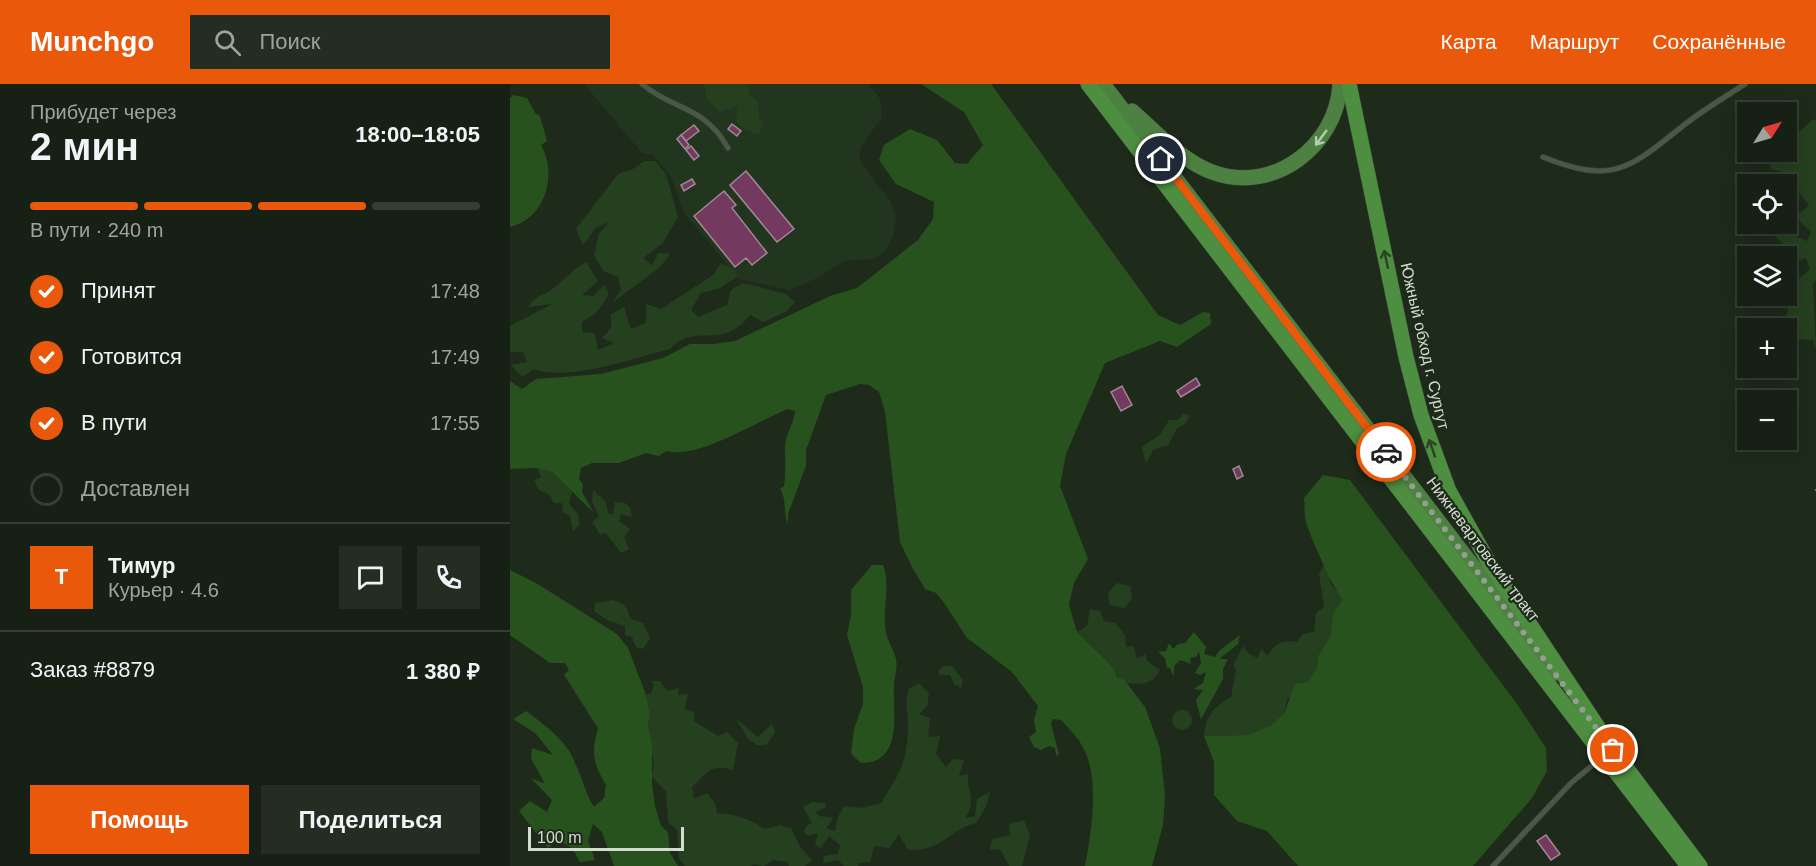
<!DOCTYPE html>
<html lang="ru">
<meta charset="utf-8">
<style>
body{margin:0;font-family:Helvetica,sans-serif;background:#232d22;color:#f1f3f6;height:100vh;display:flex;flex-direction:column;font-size:22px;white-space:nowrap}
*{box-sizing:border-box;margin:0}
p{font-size:20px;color:#9ea3a0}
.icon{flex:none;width:33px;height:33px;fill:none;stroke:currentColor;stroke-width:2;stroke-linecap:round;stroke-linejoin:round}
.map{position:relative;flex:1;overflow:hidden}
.details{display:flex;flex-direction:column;background:#162014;width:510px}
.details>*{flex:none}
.needle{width:39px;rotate:53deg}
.buttons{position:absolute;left:1227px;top:18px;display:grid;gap:12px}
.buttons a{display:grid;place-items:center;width:60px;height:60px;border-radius:0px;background:#162014;box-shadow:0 3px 15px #0003,0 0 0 2px #353e34;font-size:30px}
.scale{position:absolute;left:18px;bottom:15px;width:156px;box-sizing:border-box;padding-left:6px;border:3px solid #d3dcd1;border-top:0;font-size:16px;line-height:21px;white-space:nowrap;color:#d3dcd1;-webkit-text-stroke:4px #1e2b1b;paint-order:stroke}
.pin{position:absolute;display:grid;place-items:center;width:51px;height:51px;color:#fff;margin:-26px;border:3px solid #fff;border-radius:50%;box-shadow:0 2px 6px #0007}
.courier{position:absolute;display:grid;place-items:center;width:60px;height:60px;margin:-30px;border:4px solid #ea580c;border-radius:50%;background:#fff;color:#222;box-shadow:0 2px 8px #0007}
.head em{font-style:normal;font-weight:700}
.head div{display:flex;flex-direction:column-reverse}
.head{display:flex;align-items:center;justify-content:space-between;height:102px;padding:0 30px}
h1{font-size:39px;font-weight:700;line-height:45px}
.bar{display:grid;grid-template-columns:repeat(4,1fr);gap:9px 6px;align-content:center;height:72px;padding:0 30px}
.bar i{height:8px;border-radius:4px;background:#353e34}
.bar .on{background:#ea580c}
.bar p{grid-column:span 4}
.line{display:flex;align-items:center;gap:15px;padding:0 30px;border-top:2px solid #353e34}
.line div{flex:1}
.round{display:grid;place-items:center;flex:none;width:63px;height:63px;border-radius:0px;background:#232d22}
ol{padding:0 30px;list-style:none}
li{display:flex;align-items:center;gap:18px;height:66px}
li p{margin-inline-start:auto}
li .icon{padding:6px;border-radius:50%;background:#ea580c;color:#fff;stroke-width:4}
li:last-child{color:#9ea3a0}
li i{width:33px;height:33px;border:3px solid #353e34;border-radius:50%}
.action{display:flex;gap:12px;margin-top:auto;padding:12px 30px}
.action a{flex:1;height:69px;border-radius:0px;background:#ea580c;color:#fff;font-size:24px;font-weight:700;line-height:69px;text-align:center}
.action a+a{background:#232d22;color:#f1f3f6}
header{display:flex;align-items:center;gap:36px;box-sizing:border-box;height:84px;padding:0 30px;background:#ea580c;color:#fff}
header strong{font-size:28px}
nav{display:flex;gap:33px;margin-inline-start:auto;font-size:21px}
.search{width:420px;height:54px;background:#232d22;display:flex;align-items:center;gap:15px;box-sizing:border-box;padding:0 21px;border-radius:0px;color:#9ea3a0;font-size:22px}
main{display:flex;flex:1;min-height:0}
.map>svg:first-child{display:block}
.built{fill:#22351e}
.green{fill:#25401f}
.water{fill:#27521d}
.building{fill:#73395e;stroke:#a18997;stroke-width:1.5}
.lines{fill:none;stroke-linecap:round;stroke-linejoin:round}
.service-casing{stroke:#3c483a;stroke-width:6}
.primary-casing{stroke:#3c483a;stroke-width:16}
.trunk-casing{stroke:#3c483a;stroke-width:16}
.path{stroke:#657163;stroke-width:1.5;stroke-dasharray:4.5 3;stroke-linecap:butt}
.service{stroke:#4a5947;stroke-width:4.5}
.primary{stroke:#4d8142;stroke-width:15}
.trunk{stroke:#4e8e40;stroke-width:15}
.oneway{stroke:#b8cab4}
.oneway2{stroke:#2a4424}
.done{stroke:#949e91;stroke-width:6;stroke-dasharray:0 10.8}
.route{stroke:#ea580c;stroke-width:8}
.labels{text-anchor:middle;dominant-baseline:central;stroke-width:4.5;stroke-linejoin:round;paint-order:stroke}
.street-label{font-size:16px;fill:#d3dcd1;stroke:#1e2b1b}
</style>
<header>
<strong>Munchgo</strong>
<div class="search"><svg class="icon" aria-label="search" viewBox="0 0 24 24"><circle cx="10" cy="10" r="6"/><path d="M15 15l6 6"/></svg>Поиск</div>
<nav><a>Карта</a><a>Маршрут</a><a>Сохранённые</a></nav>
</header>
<main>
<section class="details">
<div class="head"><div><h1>2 мин</h1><p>Прибудет через</p></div><em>18:00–18:05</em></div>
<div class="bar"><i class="on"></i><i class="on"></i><i class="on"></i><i></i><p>В пути · 240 m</p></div>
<ol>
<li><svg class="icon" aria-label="check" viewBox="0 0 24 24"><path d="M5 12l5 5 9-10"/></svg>Принят<p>17:48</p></li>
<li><svg class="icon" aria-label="check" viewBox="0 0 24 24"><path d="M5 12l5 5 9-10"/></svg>Готовится<p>17:49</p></li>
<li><svg class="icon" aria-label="check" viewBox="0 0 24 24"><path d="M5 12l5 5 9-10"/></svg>В пути<p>17:55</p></li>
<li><i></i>Доставлен</li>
</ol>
<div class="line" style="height:108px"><b class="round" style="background:#ea580c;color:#fff">Т</b><div><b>Тимур</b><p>Курьер · 4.6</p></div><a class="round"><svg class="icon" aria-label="chat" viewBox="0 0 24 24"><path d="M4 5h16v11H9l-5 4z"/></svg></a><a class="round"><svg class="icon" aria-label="phone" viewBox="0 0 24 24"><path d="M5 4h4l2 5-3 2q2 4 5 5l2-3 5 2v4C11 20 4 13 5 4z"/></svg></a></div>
<div class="line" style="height:78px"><div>Заказ #8879</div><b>1 380 ₽</b></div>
<div class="action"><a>Помощь</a><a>Поделиться</a></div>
</section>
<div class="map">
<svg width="1306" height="782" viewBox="0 0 1306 782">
<rect width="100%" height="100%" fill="#1e2b1b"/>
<path class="built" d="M 74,0 L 359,0 L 370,15 L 372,33 L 351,63 L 349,75 L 381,119 L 386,132 L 383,152 L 375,167 L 364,175 L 334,177 L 309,193 L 280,206 L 229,195 L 175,130 L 160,91 L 143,71 L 132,69 Z"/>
<g class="green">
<path d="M 194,0 L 237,0 L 240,12 L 248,17 L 249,34 L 253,40 L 249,51 L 234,45 L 226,37 L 228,21 L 211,28 L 197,15 Z"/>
<path d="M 1303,35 L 1306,37 L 1306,196 L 1303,201 L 1306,265 L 1303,256 L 1289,255 L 1276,233 L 1280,219 L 1274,212 L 1276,212 L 1277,205 L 1300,185 L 1296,174 L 1286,177 L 1277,187 L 1276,172 L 1272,172 L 1277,164 L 1264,151 L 1272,147 L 1297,157 L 1301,148 L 1285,133 L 1299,121 L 1286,105 L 1273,97 L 1273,88 L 1261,85 L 1259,68 L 1276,68 L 1277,51 L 1289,48 Z"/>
<path d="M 135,77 L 145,77 L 156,90 L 168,133 L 153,159 L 133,174 L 142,181 L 148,169 L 160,170 L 150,183 L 102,219 L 111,206 L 108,193 L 93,187 L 84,171 L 89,150 L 99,138 L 86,144 L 73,161 L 66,145 L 108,90 L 123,85 Z"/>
<path d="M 76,178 L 88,197 L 72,211 L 83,212 L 94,201 L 99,210 L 87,228 L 72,238 L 72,248 L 85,249 L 88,266 L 104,259 L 92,254 L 101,244 L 101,230 L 114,223 L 121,245 L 136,239 L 136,220 L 151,225 L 203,191 L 211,179 L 226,187 L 228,192 L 210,204 L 191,209 L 181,226 L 188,233 L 217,221 L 221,206 L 233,199 L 276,210 L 285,218 L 277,227 L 254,238 L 240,231 C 211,268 186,237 160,265 C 123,274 59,298 24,285 L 12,293 L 1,281 L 17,278 L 13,268 L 0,268 L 0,242 L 42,220 L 18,223 C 27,210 34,212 45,203 C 57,193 61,187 76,178 Z"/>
<path d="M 673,330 L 680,331 L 676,339 L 667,344 L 658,361 L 643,366 L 636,380 L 632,363 L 650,351 L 659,336 L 668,336 Z"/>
<path d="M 27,384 L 42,388 L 62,408 L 59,419 L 68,431 L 70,441 L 63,447 L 60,432 L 53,428 L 52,419 L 44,419 L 40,411 L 29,406 L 24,396 L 31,393 Z"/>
<path d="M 83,406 L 96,418 L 98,429 L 103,431 L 105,418 L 115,419 L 120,424 L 122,433 L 111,430 L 109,437 L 120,445 L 114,453 L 119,465 L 111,469 L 96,449 L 90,450 L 82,438 L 89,432 L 82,417 Z"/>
<path d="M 815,479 L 822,502 L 834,515 L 823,529 L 820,552 L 808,572 L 807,583 L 798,598 L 777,616 L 774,630 L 761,641 L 739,651 L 694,652 C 695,633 704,622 721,613 L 726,586 L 723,582 L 733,562 L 739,570 L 747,574 L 752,565 L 757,572 C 765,560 772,555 787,558 L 793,550 L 804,548 L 806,529 L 814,523 L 809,490 Z"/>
<path d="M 607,499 L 620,502 L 622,515 L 614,524 L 600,521 L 598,509 Z"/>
<path d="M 103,516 L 115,521 L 121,535 L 133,539 L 140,554 L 133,565 L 126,563 L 122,553 L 115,551 L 115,542 L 97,536 L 84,527 L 85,519 Z"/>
<path d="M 580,525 L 590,527 L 594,537 L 605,539 L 615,551 L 616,563 L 624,562 L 627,575 L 635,570 L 637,577 L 650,586 C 643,600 632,601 617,599 L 613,594 L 607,594 L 604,584 L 567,548 L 577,542 Z"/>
<path d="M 432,582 L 442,582 L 453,596 L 451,604 L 444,600 L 440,591 L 430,591 L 428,588 Z"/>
<path d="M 142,597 L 150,597 L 157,607 L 169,604 L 168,611 L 178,610 L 175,625 L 184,628 L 184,637 L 208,652 L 217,648 L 228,659 L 223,686 C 198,679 198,689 182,703 L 184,715 L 197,709 L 205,719 L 207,729 C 225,730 240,735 255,745 L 270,741 L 281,744 L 290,763 L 302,776 L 295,782 L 279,782 L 277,778 L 263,776 L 254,782 L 241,780 L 242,782 L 175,782 L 169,775 L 167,746 L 158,738 L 156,707 L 142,693 L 144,680 L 138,642 L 140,631 L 136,611 L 141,609 L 144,601 Z"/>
<path d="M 409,599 L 419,610 L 417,622 L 409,630 L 420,634 L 418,653 L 430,652 L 426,670 L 436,683 L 443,675 L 454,676 L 449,692 L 458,690 C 456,709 468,715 455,734 L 465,732 L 467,715 L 480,708 L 476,723 L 466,739 C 436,747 434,767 398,766 L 389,750 L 379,764 L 364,762 L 360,778 L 349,779 L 348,782 L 334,782 L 328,776 L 313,779 L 314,772 L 328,770 L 330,761 L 319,752 L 310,764 L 305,760 L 308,749 L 298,752 L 294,749 L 296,742 L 302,739 L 293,723 L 303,718 L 315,719 L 316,723 L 305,728 L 309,732 L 323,734 L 316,744 L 325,747 L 328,733 L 334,722 L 353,724 L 371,719 C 390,689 397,679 398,643 C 398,628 394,619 399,605 Z"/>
<circle cx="672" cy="636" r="10"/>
<path d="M 226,635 L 248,653 L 262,640 L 265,648 L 256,661 L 247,661 L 238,655 Z"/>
<path d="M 514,736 L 520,751 L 512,782 L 499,782 L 490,765 L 480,766 L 482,755 L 500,751 L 499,740 Z"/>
</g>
<g class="water">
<path d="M 411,0 L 481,0 L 648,231 L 670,241 L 693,228 L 700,229 L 701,240 L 667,263 L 650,257 L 595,279 L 556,370 L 550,402 L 578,475 L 564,499 L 559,521 L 567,548 L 604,584 L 607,594 L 613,594 L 635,623 L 650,664 L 655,712 L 653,741 L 642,782 L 575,782 C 581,751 589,699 576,670 C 572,658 560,645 551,636 L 543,635 L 541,640 L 549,670 L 546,672 L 545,664 L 539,662 L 531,666 L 524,663 L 519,653 L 526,648 L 524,636 L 528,622 L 502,588 L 457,554 L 435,520 L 426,509 L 415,505 L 402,483 L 390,458 L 375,328 L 369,308 L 359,301 L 350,300 L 316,311 L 296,366 L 296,382 L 278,430 L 278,440 C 273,429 277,415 270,405 L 274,402 C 276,388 275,375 275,361 C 276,350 284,339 285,327 L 278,325 C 247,337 188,376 156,367 L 149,372 L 136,369 L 109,379 L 82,379 L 71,384 L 69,395 L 73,401 L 72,408 L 83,428 L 42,388 L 27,384 L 0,385 L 0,297 L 12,305 L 26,295 L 91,290 L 153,274 L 180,260 L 204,260 L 225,257 L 320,212 L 347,204 L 408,156 L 423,135 L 424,118 L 386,100 L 369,76 L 374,61 L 400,45 L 427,56 L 445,79 L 457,80 L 473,61 L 454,28 Z"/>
<path d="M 3,11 L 17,14 L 25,29 L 30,32 L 37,57 L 31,61 C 48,91 35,135 0,143 L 0,14 Z"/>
<path d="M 813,391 L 840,396 L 1007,620 L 1036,664 L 1037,687 L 1022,714 L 963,782 L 788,782 L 757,747 L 727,737 L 704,711 L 704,678 L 694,652 L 739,651 L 761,641 L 774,630 L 785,600 L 798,598 L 807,583 L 808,572 L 820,552 L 823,529 L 833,515 C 826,511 799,450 796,438 C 794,431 795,422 794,414 Z"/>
<path d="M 362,481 L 373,481 C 381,502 372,527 376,549 C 378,558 384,566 386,575 C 388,584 384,594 384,603 C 383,631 393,679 351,679 L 341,670 L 344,645 L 353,620 L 353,603 L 337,551 L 341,531 L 341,506 Z"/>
<path d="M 0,486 L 26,499 L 107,550 L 118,564 L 136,611 L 140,631 L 138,642 L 142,660 L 142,700 L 145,722 L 151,742 L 158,748 L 160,769 L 168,782 L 104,782 L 92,748 L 83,740 L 78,757 L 85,776 L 70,778 L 62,764 L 48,756 L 38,764 L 9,727 L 20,717 L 37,728 L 42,716 L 21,694 L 35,700 L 21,674 L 22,664 L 43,671 L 25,649 L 3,635 L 16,627 C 34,641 57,656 65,679 C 72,694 75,708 84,723 L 94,714 L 96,701 C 83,679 81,669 88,644 L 54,591 L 59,586 L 55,579 L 40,579 L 0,551 Z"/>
<path d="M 684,548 L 696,563 L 694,570 L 705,573 L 709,567 L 730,551 L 728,560 L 709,575 L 718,575 L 713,585 L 713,595 L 691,635 L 686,616 L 693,606 L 684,605 L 693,599 L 696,588 L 690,591 L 685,589 L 691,579 L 689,568 L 686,573 L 680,574 L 681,580 L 670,576 L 664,582 L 664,593 L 660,584 L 657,584 L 655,574 L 648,568 L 656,567 L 659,559 L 663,565 L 668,560 L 675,559 Z"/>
</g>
<g class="building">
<path d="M 222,40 L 231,47 L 227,52 L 218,45 Z"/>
<path d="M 184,41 L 189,47 L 176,57 L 171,51 Z"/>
<path d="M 171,51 L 179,61 L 175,65 L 167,55 Z"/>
<path d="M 181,62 L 189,72 L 184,76 L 176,66 Z"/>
<path d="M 236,87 L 284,145 L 267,158 L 220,101 Z"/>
<path d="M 182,95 L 185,100 L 174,107 L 171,101 Z"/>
<path d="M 214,107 L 226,121 L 222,124 L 257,169 L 242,181 L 236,174 L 225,183 L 184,132 Z"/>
<path d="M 686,294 L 690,301 L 671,313 L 667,307 Z"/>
<path d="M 612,302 L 622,321 L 611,327 L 601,308 Z"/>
<path d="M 729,382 L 733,392 L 727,395 L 723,385 Z"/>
<path d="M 1036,751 L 1050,770 L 1041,776 L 1027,757 Z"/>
</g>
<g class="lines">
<g class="service-casing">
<g id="service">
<path d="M 132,0 C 164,27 194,21 218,64"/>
<path d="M 1033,73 C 1103,101 1119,85 1174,41 C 1193,26 1215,13 1235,0"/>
<path d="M 983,782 L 1061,699 L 1091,674"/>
</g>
</g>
<g class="primary-casing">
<g id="primary">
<path d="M 593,0 L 1045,589"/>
<path d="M 622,27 C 646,48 672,77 702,88 C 763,111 827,62 830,0"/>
</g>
</g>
<g class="trunk-casing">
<g id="trunk">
<path d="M 578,0 L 1178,782"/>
<path d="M 839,0 L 896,273 L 911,331 L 939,407 L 978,477 L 1103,666 L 1190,782"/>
</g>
</g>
<path class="path" d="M 1305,405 L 1306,407"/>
<use href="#service" class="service"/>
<use href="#primary" class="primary"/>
<use href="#trunk" class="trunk"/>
</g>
<defs><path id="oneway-shaft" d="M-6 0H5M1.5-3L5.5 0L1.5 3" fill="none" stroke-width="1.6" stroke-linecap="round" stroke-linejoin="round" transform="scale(1.5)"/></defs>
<use class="oneway" href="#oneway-shaft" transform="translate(811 54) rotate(126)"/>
<g class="oneway2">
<use href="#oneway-shaft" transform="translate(876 175) rotate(-102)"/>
<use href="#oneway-shaft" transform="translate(922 364) rotate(-109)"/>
</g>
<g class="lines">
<path class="done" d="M 876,368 L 1103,666"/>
<path class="route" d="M 651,75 L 876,368"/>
</g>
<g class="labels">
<g class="street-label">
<text transform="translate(915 262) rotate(77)">Южный обход г. Сургут</text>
<text transform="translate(973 465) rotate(53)">Нижневартовский тракт</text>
</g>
</g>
</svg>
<div class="buttons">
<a><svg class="needle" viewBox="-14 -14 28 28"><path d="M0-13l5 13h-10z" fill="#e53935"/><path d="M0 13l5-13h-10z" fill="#9ea3a0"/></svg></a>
<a><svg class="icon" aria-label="locate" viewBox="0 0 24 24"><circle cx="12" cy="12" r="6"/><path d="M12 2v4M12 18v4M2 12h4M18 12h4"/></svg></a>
<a><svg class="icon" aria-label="layers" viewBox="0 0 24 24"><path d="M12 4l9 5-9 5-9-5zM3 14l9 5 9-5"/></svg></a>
<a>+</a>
<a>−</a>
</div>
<div class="scale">100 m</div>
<div class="pin" style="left:1103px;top:666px;background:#ea580c"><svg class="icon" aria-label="bag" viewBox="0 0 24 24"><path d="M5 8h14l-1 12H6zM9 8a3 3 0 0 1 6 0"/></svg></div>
<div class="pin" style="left:651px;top:75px;background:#1f2937"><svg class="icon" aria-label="home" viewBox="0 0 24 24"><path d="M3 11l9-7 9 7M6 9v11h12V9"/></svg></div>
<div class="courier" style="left:876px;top:368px"><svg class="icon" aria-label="car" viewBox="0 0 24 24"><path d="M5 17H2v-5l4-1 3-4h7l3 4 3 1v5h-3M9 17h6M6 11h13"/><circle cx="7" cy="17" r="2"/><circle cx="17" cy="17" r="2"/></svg></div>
</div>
</main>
